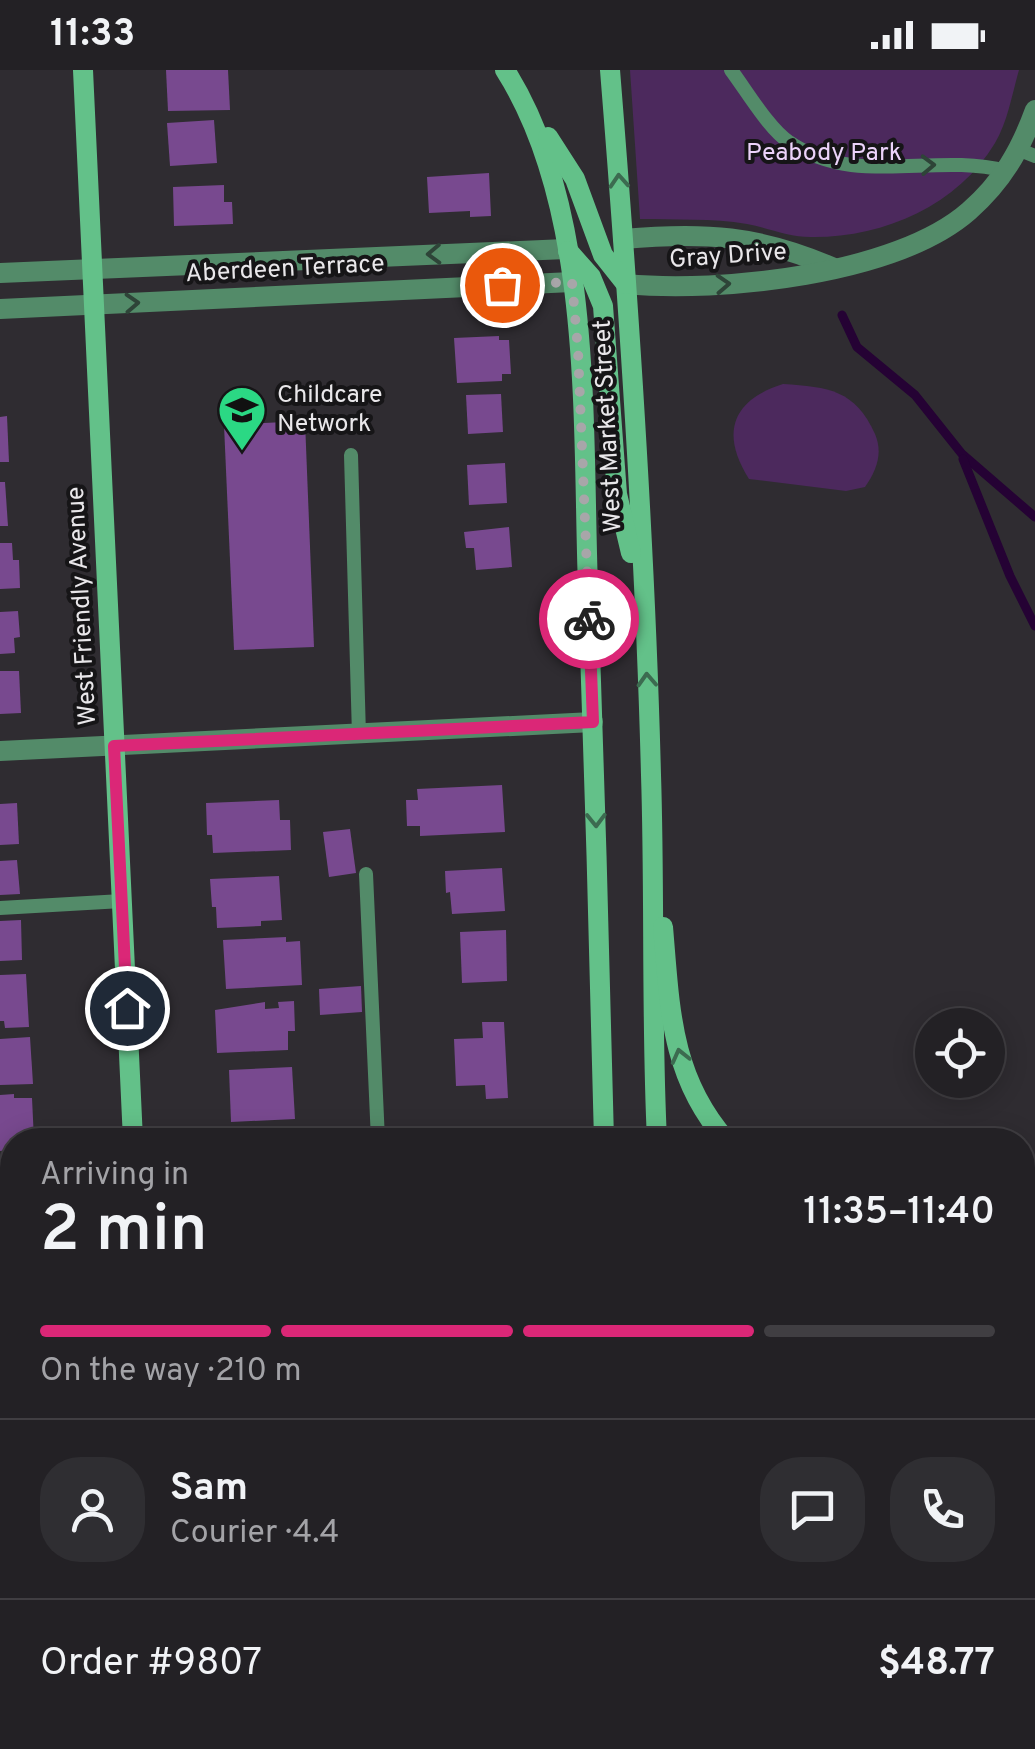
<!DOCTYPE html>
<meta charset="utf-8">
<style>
body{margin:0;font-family:Overpass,sans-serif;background:#2f2e32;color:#f1f3f6;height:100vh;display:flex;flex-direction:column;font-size:38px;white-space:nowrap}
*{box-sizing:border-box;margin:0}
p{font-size:32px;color:#a3a3a7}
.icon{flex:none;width:55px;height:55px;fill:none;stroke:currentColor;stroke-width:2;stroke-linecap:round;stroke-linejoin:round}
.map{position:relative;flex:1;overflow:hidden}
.details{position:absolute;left:0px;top:1058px;width:1035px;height:622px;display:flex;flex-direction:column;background:#232125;border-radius:40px 40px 0 0;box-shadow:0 5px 25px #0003,0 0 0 2px #403e42}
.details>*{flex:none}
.buttons{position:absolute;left:915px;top:938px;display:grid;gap:20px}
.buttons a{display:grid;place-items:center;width:90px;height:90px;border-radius:50%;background:#232125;box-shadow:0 5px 25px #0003,0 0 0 2px #403e42;font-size:50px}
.pin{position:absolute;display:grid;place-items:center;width:85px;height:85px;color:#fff;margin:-42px;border:5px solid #fff;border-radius:50%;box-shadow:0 2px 10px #0007}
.courier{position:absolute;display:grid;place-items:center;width:100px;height:100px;margin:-50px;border:8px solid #db2777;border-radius:50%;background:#fff;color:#222;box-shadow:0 2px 12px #0007}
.head em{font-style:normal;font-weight:600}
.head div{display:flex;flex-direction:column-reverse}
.head{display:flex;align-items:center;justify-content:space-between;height:170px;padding:0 40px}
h1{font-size:65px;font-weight:600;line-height:75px}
.bar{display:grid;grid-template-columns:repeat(4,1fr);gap:15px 10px;align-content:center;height:120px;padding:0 40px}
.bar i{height:12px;border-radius:8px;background:#403e42}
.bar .on{background:#db2777}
.bar p{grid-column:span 4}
.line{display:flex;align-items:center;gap:25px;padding:0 40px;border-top:2px solid #403e42}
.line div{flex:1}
.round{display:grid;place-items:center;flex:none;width:105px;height:105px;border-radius:40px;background:#2f2e32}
.status{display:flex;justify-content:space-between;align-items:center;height:70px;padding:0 50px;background:#232125;direction:ltr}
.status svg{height:28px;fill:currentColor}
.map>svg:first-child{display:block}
.green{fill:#4c295d}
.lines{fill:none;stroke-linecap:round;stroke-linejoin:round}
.stream{stroke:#250234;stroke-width:9}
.building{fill:#78498f}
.lane{stroke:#538b69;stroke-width:14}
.street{stroke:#538b69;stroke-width:20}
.secondary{stroke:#63c189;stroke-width:20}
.oneway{stroke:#2e4438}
.oneway2{stroke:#3c6b50}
.done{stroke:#a8a6a9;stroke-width:10;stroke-dasharray:0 18}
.route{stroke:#db2777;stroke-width:12}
.labels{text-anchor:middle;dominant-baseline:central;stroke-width:8;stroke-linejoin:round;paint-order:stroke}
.park-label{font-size:25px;fill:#ecd3fa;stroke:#161517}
.street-label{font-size:25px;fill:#e9e7ea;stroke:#161517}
.poi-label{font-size:25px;fill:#e9e7ea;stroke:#161517;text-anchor:start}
</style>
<div class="status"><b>11:33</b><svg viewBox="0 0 49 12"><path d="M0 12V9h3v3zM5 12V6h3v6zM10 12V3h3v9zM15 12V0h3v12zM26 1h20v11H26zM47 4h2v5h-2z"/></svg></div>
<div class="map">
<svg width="1035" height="1679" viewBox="0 0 1035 1679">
<rect width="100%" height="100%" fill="#2f2c31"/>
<g class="green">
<path d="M 630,0 L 1019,0 C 1012,24 1008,51 995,73 C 958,135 885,167 814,167 C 791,168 769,158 747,154 C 712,148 675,150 640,149 Z"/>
<path d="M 783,314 C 829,317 855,320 875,364 C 883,383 877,400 865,417 L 846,421 L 749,409 C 720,363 732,330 783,314 Z"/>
<path d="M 12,1149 L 12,1253 L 0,1252 L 0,1150 Z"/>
</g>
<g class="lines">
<g class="stream">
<path d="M 842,245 L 857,277 L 915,325 L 962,384 L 1035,447"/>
<path d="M 963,389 L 1010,506 L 1035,556"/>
</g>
</g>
<g class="building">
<path d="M 166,0 L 228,0 L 230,40 L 168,41 Z"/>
<path d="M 214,50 L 217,93 L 170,96 L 167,53 Z"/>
<path d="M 489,103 L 491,146 L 470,147 L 470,141 L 429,143 L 427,107 Z"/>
<path d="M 224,115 L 224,132 L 232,132 L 233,154 L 174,156 L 173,117 Z"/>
<path d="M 499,266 L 499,270 L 509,270 L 511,304 L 502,304 L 502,311 L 457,313 L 454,268 Z"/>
<path d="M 501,324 L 503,362 L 468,364 L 466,325 Z"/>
<path d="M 7,346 L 9,392 L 0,392 L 0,347 Z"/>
<path d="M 305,351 L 314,577 L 234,580 L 224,355 Z"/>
<path d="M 505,393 L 507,433 L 469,435 L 467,395 Z"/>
<path d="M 0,412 L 5,412 L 8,456 L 0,456 Z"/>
<path d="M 509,457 L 512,497 L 476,500 L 474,478 L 466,478 L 464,462 Z"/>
<path d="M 0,473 L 12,473 L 13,490 L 19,490 L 20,518 L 0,519 Z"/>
<path d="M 18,541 L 20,567 L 14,568 L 15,583 L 0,584 L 0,542 Z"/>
<path d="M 0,601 L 19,601 L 21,643 L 0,644 Z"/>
<path d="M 502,715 L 505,762 L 420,766 L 420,756 L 407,756 L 406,730 L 418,730 L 417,719 Z"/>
<path d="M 279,730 L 280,750 L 290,750 L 291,780 L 213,783 L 212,765 L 207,765 L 206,733 Z"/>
<path d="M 17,733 L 19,774 L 0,775 L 0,734 Z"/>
<path d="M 350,759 L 356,803 L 329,807 L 323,762 Z"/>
<path d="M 17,790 L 20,824 L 0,825 L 0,791 Z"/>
<path d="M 502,798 L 505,841 L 452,844 L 450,822 L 446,823 L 445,801 Z"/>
<path d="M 279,806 L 282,850 L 261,851 L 261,856 L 217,858 L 216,837 L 212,837 L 210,809 Z"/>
<path d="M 21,850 L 22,890 L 0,891 L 0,851 Z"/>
<path d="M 506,860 L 507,911 L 462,913 L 460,862 Z"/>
<path d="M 286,867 L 286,872 L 300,871 L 302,915 L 226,919 L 223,870 Z"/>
<path d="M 26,904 L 29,957 L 5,958 L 4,951 L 0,951 L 0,905 Z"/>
<path d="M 361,916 L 362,942 L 320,945 L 319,919 Z"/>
<path d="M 294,931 L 295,961 L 288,961 L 288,980 L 217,983 L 215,940 L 265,932 L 265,939 L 279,938 L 278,932 Z"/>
<path d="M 482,952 L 504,952 L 508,1028 L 486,1029 L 485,1015 L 456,1016 L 454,969 L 483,968 Z"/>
<path d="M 30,967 L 33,1014 L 0,1015 L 0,969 Z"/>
<path d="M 292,997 L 295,1049 L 231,1052 L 229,1000 Z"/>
<path d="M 14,1024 L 14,1028 L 32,1028 L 34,1070 L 12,1070 L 12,1080 L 0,1081 L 0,1025 Z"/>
<path d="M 0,1349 L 12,1351 L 1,1385 L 0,1385 Z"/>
</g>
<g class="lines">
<g class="lane">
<path d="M 731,0 C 746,20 769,59 789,72 C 856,118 933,82 1006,101"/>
<path d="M 1020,80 L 1035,86"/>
<path d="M 351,385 L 359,665"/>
<path d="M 366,804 L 378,1070"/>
<path d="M 0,838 L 122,831"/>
</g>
<g class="street">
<path d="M 623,169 C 704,162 759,165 834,198"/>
<path d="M 0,203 L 566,179"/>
<path d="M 626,214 C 720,223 896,205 969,141 C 1002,112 1020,81 1035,40"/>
<path d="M 0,239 L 572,212"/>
<path d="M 0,681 L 593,652"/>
<path d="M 0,1118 L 12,1117"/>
<path d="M 579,1668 L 601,1679"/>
<path d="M 197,1679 L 322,1668"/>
</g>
<g class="secondary">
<path d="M 83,0 L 133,1070"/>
<path d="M 505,0 C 594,140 582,356 588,517 C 595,701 599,886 604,1070"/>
<path d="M 610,0 C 629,235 645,470 651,705 C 655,827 651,948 657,1070"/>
<path d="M 548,67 L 575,109 L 603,185 L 626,214"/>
<path d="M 568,181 L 591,207 L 603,236 L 617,424 L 631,483"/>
<path d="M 663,857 C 670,937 670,1006 726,1070"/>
<path d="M 1022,1132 L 1035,1135"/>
<path d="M 1022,1170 L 1035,1172"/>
<path d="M 1022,1464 L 1035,1460"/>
<path d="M 1022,1491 L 1035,1490"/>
<path d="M 1022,1528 L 1035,1528"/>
<path d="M 0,1545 L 12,1548"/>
<path d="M 0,1582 L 12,1584"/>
<path d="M 1022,1607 L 1035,1606"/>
<path d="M 0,1634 L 12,1600"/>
<path d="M 636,1668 L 637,1679"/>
<path d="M 667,1668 L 672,1679"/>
<path d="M 703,1668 L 703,1679"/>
</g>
</g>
<defs><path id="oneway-chevron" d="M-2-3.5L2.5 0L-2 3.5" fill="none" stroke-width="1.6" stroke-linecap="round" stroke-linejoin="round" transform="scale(2.5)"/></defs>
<g class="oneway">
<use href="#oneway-chevron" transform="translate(928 95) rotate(-2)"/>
<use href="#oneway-chevron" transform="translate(434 184) rotate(178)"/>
<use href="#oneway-chevron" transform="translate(723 214) rotate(-3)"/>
<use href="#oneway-chevron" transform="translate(132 233) rotate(-3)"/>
</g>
<g class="oneway2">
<use href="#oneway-chevron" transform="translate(619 111) rotate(-94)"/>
<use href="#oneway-chevron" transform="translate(647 610) rotate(-93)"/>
<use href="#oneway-chevron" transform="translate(596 750) rotate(89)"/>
<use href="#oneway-chevron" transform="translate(680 986) rotate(-104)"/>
</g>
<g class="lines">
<path class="done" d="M 502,215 L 572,212 L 578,280 L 589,549"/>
<path class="route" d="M 127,938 L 114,676 L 593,652 L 589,549"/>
</g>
<defs>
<g id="school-pin" transform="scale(2.5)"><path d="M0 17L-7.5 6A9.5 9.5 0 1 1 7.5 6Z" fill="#2bd884" stroke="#161517"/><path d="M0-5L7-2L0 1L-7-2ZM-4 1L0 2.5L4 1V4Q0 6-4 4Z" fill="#111"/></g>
</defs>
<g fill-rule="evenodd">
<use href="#school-pin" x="242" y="340"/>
</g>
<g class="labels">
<g class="park-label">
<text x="824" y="84">Peabody Park</text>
</g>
<g class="street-label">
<text transform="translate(728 187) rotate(-4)">Gray Drive</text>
<text transform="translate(285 200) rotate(-3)">Aberdeen Terrace</text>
<text transform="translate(609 356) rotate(-93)">West Market Street</text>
<text transform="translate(83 536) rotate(-93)">West Friendly Avenue</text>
</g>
<g class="poi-label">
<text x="277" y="326">Childcare<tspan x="277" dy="29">Network</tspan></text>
</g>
</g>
</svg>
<div class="buttons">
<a><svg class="icon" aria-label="locate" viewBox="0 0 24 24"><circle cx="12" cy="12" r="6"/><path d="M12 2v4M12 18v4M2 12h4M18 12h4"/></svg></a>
</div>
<div class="pin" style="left:502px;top:215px;background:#ea580c"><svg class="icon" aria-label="bag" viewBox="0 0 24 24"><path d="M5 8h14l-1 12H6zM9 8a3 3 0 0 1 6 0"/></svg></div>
<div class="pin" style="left:127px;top:938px;background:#1f2937"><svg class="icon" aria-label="home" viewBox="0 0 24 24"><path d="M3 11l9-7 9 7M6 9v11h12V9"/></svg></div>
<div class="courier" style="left:589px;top:549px"><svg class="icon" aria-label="bike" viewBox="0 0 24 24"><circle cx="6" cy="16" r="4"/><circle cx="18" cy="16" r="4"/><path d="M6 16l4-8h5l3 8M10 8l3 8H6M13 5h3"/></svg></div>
<section class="details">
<div class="head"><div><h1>2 min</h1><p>Arriving in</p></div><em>11:35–11:40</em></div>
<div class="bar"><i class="on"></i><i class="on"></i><i class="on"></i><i></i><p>On the way · 210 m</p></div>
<div class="line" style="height:180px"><a class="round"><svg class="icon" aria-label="person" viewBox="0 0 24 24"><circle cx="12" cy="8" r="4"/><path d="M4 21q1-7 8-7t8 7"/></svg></a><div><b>Sam</b><p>Courier · 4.4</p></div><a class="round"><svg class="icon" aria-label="chat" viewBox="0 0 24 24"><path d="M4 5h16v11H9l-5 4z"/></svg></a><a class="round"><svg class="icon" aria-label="phone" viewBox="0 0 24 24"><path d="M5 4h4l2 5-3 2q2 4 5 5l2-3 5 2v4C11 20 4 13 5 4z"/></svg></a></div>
<div class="line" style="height:130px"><div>Order #9807</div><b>$48.77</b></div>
</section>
</div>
